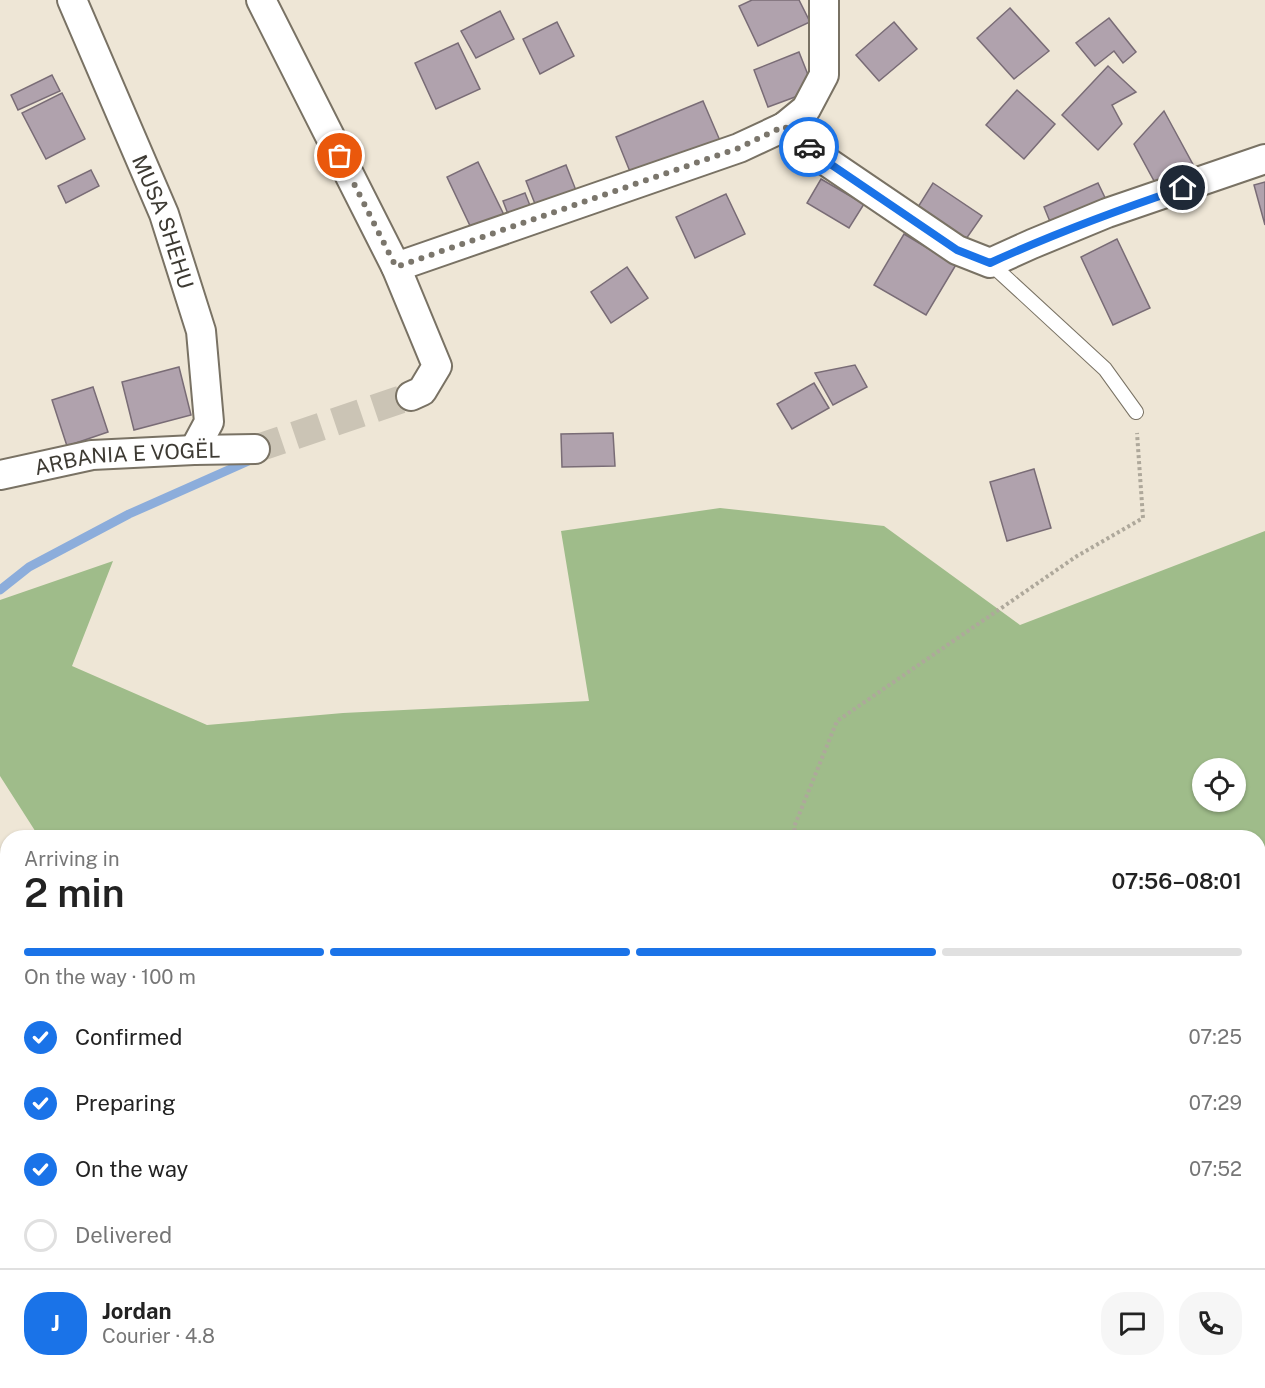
<!DOCTYPE html>
<meta charset="utf-8">
<style>
body{margin:0;font-family:"Public Sans",sans-serif;background:#f6f6f6;color:#222;height:100vh;display:flex;flex-direction:column;font-size:22px;white-space:nowrap}
*{box-sizing:border-box;margin:0}
p{font-size:20px;color:#767676}
.icon{flex:none;width:33px;height:33px;fill:none;stroke:currentColor;stroke-width:2;stroke-linecap:round;stroke-linejoin:round}
.map{position:relative;flex:1;overflow:hidden}
.panel{position:absolute;left:0px;top:830px;width:1266px;height:560px;display:flex;flex-direction:column;background:#fff;border-radius:24px 24px 0 0;box-shadow:0 2px 4px #0004}
.panel>*{flex:none}
.fabs{position:absolute;left:1192px;top:758px;display:grid;gap:12px}
.fabs a{display:grid;place-items:center;width:54px;height:54px;border-radius:50%;background:#fff;box-shadow:0 2px 4px #0004;font-size:30px}
.pin{position:absolute;display:grid;place-items:center;width:51px;height:51px;color:#fff;margin:-26px;border:3px solid #fff;border-radius:50%;box-shadow:0 2px 6px #0007}
.courier{position:absolute;display:grid;place-items:center;width:60px;height:60px;margin:-30px;border:4px solid #1a73e8;border-radius:50%;background:#fff;color:#222;box-shadow:0 2px 8px #0007}
.overview em{font-style:normal;font-weight:600}
.overview div{display:flex;flex-direction:column-reverse}
.overview{display:flex;align-items:center;justify-content:space-between;height:102px;padding:0 24px}
h1{font-size:39px;font-weight:600;line-height:45px}
.bar{display:grid;grid-template-columns:repeat(4,1fr);gap:9px 6px;align-content:center;height:72px;padding:0 24px}
.bar i{height:8px;border-radius:4px;background:#e0e0e0}
.bar .active{background:#1a73e8}
.bar p{grid-column:span 4}
.line{display:flex;align-items:center;gap:15px;padding:0 24px;border-top:2px solid #e0e0e0}
.line div{flex:1}
.round{display:grid;place-items:center;flex:none;width:63px;height:63px;border-radius:24px;background:#f6f6f6}
ol{padding:0 24px;list-style:none}
li{display:flex;align-items:center;gap:18px;height:66px}
li p{margin-inline-start:auto}
li .icon{padding:6px;border-radius:50%;background:#1a73e8;color:#fff;stroke-width:4}
li:last-child{color:#767676}
li i{width:33px;height:33px;border:3px solid #e0e0e0;border-radius:50%}
.map>svg:first-child{display:block}
.forest{fill:#9fbc8a;fill-rule:evenodd}
.lines{fill:none;stroke-linecap:round;stroke-linejoin:round}
.stream{stroke:#8caddb;stroke-width:9}
.building{fill:#b0a2ad;stroke:#796c76;stroke-width:1.5}
.street-tunnel{stroke:#cbc4b5;stroke-width:28;stroke-dasharray:28 14;stroke-linecap:butt}
.lane-casing{stroke:#797264;stroke-width:16}
.street-casing{stroke:#797264;stroke-width:32}
.path{stroke:#aea89b;stroke-width:4;stroke-dasharray:3 3;stroke-linecap:butt}
.lane{stroke:#fff;stroke-width:14}
.street{stroke:#fff;stroke-width:28}
.done{stroke:#7b766c;stroke-width:6;stroke-dasharray:0 10.8}
.route{stroke:#1a73e8;stroke-width:8}
.labels{text-anchor:middle;dominant-baseline:central;stroke-width:5;stroke-linejoin:round;paint-order:stroke}
.street-label{font-size:21px;fill:#3d3a33;stroke:#eee6d6}
</style>
<div class="map">
<svg width="1265" height="1388" viewBox="0 0 1265 1388">
<rect width="100%" height="100%" fill="#eee6d6"/>
<path class="forest" d="M 720,508 L 884,526 L 1020,625 L 1265,531 L 1265,1146 L 1258,1146 L 1258,837 L 39,837 L 0,776 L 0,600 L 113,561 L 72,666 L 207,725 L 343,713 L 589,701 L 561,531 ZM 1203,768 L 1236,768 L 1236,801 L 1203,801 Z"/>
<g class="lines">
<path class="stream" d="M 0,590 L 29,567 L 129,514 L 253,459"/>
</g>
<g class="building">
<path d="M 752,0 L 799,0 L 810,22 L 758,46 L 739,6 Z"/>
<path d="M 1010,8 L 1049,51 L 1014,79 L 977,38 Z"/>
<path d="M 500,11 L 514,39 L 476,58 L 461,31 Z"/>
<path d="M 1109,18 L 1136,52 L 1123,63 L 1114,51 L 1095,66 L 1076,43 Z"/>
<path d="M 557,22 L 574,56 L 540,74 L 523,39 Z"/>
<path d="M 894,22 L 917,49 L 879,81 L 856,55 Z"/>
<path d="M 458,43 L 480,89 L 436,109 L 415,63 Z"/>
<path d="M 799,52 L 814,90 L 768,107 L 754,70 Z"/>
<path d="M 1108,66 L 1136,92 L 1112,105 L 1122,124 L 1098,150 L 1062,115 Z"/>
<path d="M 52,75 L 60,91 L 18,110 L 11,95 Z"/>
<path d="M 1017,90 L 1055,124 L 1024,159 L 986,125 Z"/>
<path d="M 62,93 L 85,139 L 46,159 L 22,113 Z"/>
<path d="M 703,101 L 721,143 L 633,179 L 616,137 Z"/>
<path d="M 1164,111 L 1196,170 L 1159,190 L 1134,144 Z"/>
<path d="M 478,162 L 505,217 L 473,232 L 447,177 Z"/>
<path d="M 566,165 L 577,193 L 537,209 L 526,181 Z"/>
<path d="M 91,170 L 99,186 L 66,203 L 58,186 Z"/>
<path d="M 821,179 L 864,204 L 849,228 L 807,203 Z"/>
<path d="M 1265,182 L 1265,225 L 1254,185 Z"/>
<path d="M 933,183 L 982,216 L 966,239 L 918,207 Z"/>
<path d="M 1098,183 L 1108,204 L 1053,229 L 1044,207 Z"/>
<path d="M 525,193 L 533,213 L 511,222 L 503,201 Z"/>
<path d="M 726,194 L 745,234 L 695,258 L 676,217 Z"/>
<path d="M 904,234 L 954,264 L 957,263 L 926,315 L 874,285 Z"/>
<path d="M 1117,239 L 1150,308 L 1113,325 L 1081,257 Z"/>
<path d="M 627,267 L 648,298 L 611,323 L 591,292 Z"/>
<path d="M 855,365 L 867,387 L 833,405 L 815,373 Z"/>
<path d="M 179,367 L 191,415 L 134,430 L 122,382 Z"/>
<path d="M 814,383 L 829,408 L 792,429 L 777,404 Z"/>
<path d="M 93,387 L 108,432 L 67,446 L 52,400 Z"/>
<path d="M 613,433 L 615,466 L 562,467 L 561,434 Z"/>
<path d="M 1034,469 L 1051,528 L 1007,541 L 990,482 Z"/>
<path d="M 0,963 L 8,977 L 8,988 L 0,990 Z"/>
<path d="M 255,1382 L 290,1382 L 294,1388 L 245,1388 Z"/>
</g>
<g class="lines">
<path class="street-tunnel" d="M 255,449 L 411,396"/>
<g class="lane-casing">
<g id="lane">
<path d="M 990,263 L 1105,369 L 1136,412"/>
<path d="M 0,1125 L 8,1123"/>
<path d="M 0,1335 L 8,1344"/>
<path d="M 40,1382 L 45,1388"/>
<path d="M 191,1388 L 202,1382"/>
</g>
</g>
<g class="street-casing">
<g id="street">
<path id="s1" d="M 72,0 L 164,214 L 201,331 L 209,422 L 194,450"/>
<path d="M 261,0 L 396,267 L 437,366 L 422,391 L 411,396"/>
<path d="M 784,127 L 823,159 L 957,250 L 990,263 L 1032,244 L 1107,213 L 1265,159"/>
<path d="M 396,267 L 739,148 L 784,127 L 806,109 L 824,75 L 824,0"/>
<path id="s2" d="M 0,475 L 92,455 L 194,450 L 255,449"/>
</g>
</g>
<g class="path">
<path d="M 796,837 L 794,827 L 837,721 L 1077,556 L 1143,518 L 1137,433"/>
<path d="M 1258,1208 L 1265,1211"/>
</g>
<use href="#lane" class="lane"/>
<use href="#street" class="street"/>
</g>
<g class="lines">
<path class="done" d="M 340,156 L 396,267 L 739,148 L 784,126 L 809,147"/>
<path class="route" d="M 809,147 L 823,159 L 957,250 L 990,263 C 1053,234 1118,210 1183,188"/>
</g>
<g class="labels">
<g class="street-label">
<text stroke="none"><textPath href="#s1" startOffset="240">MUSA SHEHU</textPath></text>
<text stroke="none"><textPath href="#s2" startOffset="129">ARBANIA E VOGËL</textPath></text>
</g>
</g>
</svg>
<div class="fabs">
<a><svg class="icon" aria-label="locate" viewBox="0 0 24 24"><circle cx="12" cy="12" r="6"/><path d="M12 2v4M12 18v4M2 12h4M18 12h4"/></svg></a>
</div>
<div class="pin" style="left:340px;top:156px;background:#ea580c"><svg class="icon" aria-label="bag" viewBox="0 0 24 24"><path d="M5 8h14l-1 12H6zM9 8a3 3 0 0 1 6 0"/></svg></div>
<div class="pin" style="left:1183px;top:188px;background:#1f2937"><svg class="icon" aria-label="home" viewBox="0 0 24 24"><path d="M3 11l9-7 9 7M6 9v11h12V9"/></svg></div>
<div class="courier" style="left:809px;top:147px"><svg class="icon" aria-label="car" viewBox="0 0 24 24"><path d="M5 17H2v-5l4-1 3-4h7l3 4 3 1v5h-3M9 17h6M6 11h13"/><circle cx="7" cy="17" r="2"/><circle cx="17" cy="17" r="2"/></svg></div>
<section class="panel">
<div class="overview"><div><h1>2 min</h1><p>Arriving in</p></div><em>07:56–08:01</em></div>
<div class="bar"><i class="active"></i><i class="active"></i><i class="active"></i><i></i><p>On the way · 100 m</p></div>
<ol>
<li><svg class="icon" aria-label="check" viewBox="0 0 24 24"><path d="M5 12l5 5 9-10"/></svg>Confirmed<p>07:25</p></li>
<li><svg class="icon" aria-label="check" viewBox="0 0 24 24"><path d="M5 12l5 5 9-10"/></svg>Preparing<p>07:29</p></li>
<li><svg class="icon" aria-label="check" viewBox="0 0 24 24"><path d="M5 12l5 5 9-10"/></svg>On the way<p>07:52</p></li>
<li><i></i>Delivered</li>
</ol>
<div class="line" style="height:108px"><b class="round" style="background:#1a73e8;color:#fff">J</b><div><b>Jordan</b><p>Courier · 4.8</p></div><a class="round"><svg class="icon" aria-label="chat" viewBox="0 0 24 24"><path d="M4 5h16v11H9l-5 4z"/></svg></a><a class="round"><svg class="icon" aria-label="phone" viewBox="0 0 24 24"><path d="M5 4h4l2 5-3 2q2 4 5 5l2-3 5 2v4C11 20 4 13 5 4z"/></svg></a></div>
</section>
</div>
